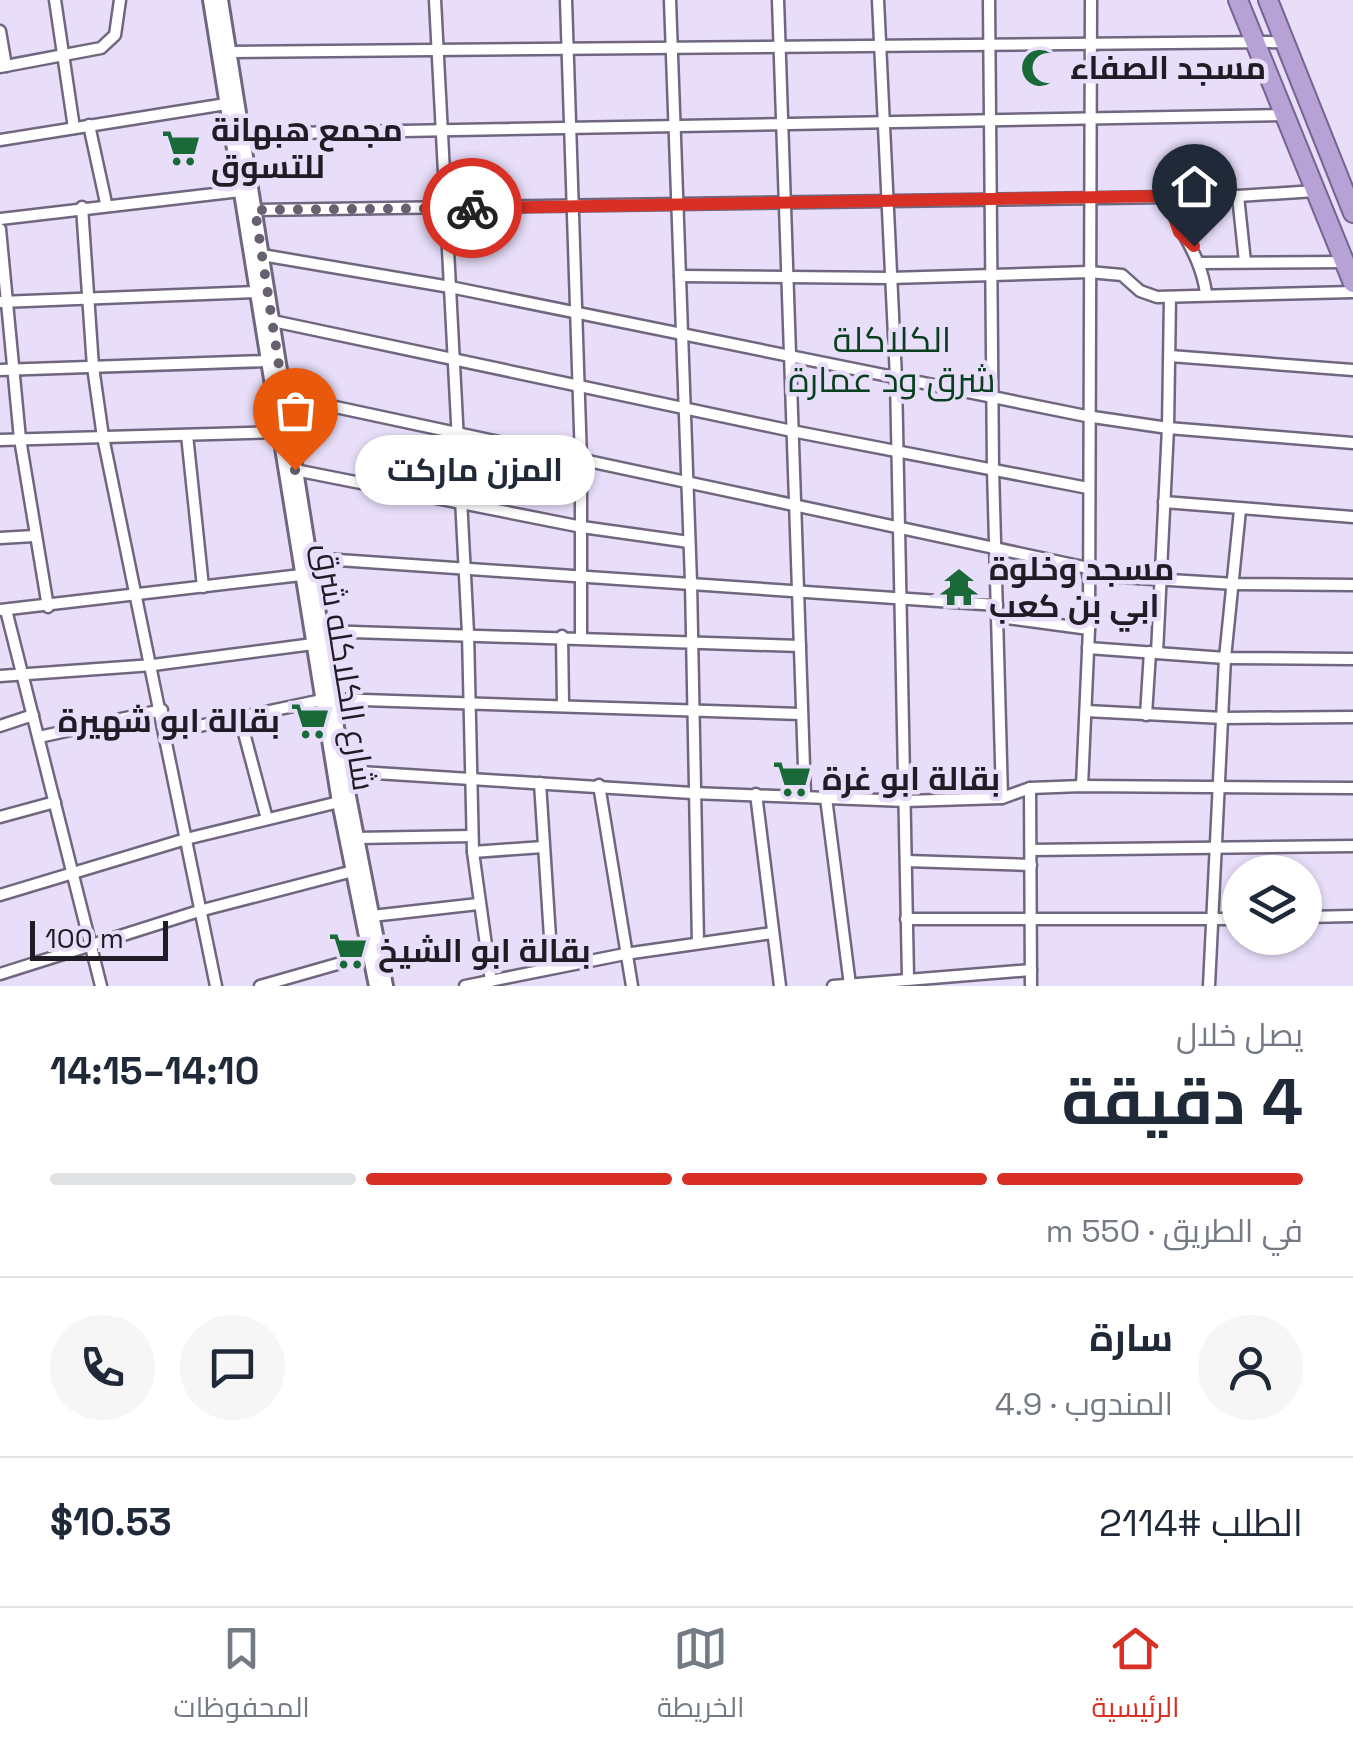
<!DOCTYPE html>
<html lang="ar">
<meta charset="utf-8">
<style>
body{margin:0;font-family:"Space Grotesk",Cairo,sans-serif;background:#f6f6f7;color:#1f2937;direction:rtl;height:100vh;display:flex;flex-direction:column;font-size:38px;white-space:nowrap}
*{box-sizing:border-box;margin:0}
p{font-size:32px;color:#747a83}
.icon{flex:none;width:55px;height:55px;fill:none;stroke:currentColor;stroke-width:2;stroke-linecap:round;stroke-linejoin:round}
.map{position:relative;height:986px;overflow:hidden;direction:ltr}
.sheet{display:flex;flex-direction:column;background:#fff;flex:1}
.sheet>*{flex:none}
.tools{position:absolute;left:1222px;top:855px;display:grid;gap:20px}
.tools a{display:grid;place-items:center;width:100px;height:100px;border-radius:50%;background:#fff;box-shadow:0 2px 8px #0004;font-size:50px}
.scale{position:absolute;left:30px;bottom:25px;width:138px;box-sizing:border-box;padding-left:10px;border:5px solid #201c26;border-top:0;font-size:28px;line-height:35px;white-space:nowrap;color:#201c26;-webkit-text-stroke:8px #e8defa;paint-order:stroke}
.pin{position:absolute;display:grid;place-items:center;width:85px;height:85px;color:#fff;margin:-102px -42px;border-radius:50% 50% 50% 0;rotate:-45deg;box-shadow:0 0 10px #0007}
.pin .icon{rotate:45deg}
.courier{position:absolute;display:grid;place-items:center;width:100px;height:100px;margin:-50px;border:8px solid #d93025;border-radius:50%;background:#fff;color:#222;box-shadow:0 2px 12px #0007}
.bubble{position:absolute;height:70px;border-radius:35px;background:#fff;box-shadow:0 2px 8px #0004;font-size:32px;font-weight:700;line-height:70px;text-align:center;direction:rtl}
.head em{font-style:normal;font-weight:700}
.head div{display:flex;flex-direction:column-reverse}
.head{display:flex;align-items:center;justify-content:space-between;height:170px;padding:0 50px}
h1{font-size:65px;font-weight:700;line-height:75px}
.bar{display:grid;grid-template-columns:repeat(4,1fr);gap:15px 10px;align-content:center;height:120px;padding:0 50px}
.bar i{height:12px;border-radius:8px;background:#e0e1e3}
.bar .on{background:#d93025}
.bar p{grid-column:span 4}
.line{display:flex;align-items:center;gap:25px;padding:0 50px;border-top:2px solid #e0e1e3}
.line div{flex:1}
.round{display:grid;place-items:center;flex:none;width:105px;height:105px;border-radius:52px;background:#f6f6f7}
.dock{display:flex;justify-content:space-around;align-items:center;height:140px;border-top:2px solid #e0e1e3;background:#fff;font-size:28px;color:#747a83}
.dock a{display:grid;justify-items:center;gap:5px}
.dock .on{color:#d93025}
.map>svg:first-child{display:block}
.lines{fill:none;stroke-linecap:round;stroke-linejoin:round}
.minor-casing{stroke:#70677f;stroke-width:15}
.tertiary-casing{stroke:#70677f;stroke-width:18}
.trunk-casing{stroke:#756490;stroke-width:22}
.minor{stroke:#fff;stroke-width:10}
.tertiary{stroke:#fff;stroke-width:12}
.trunk{stroke:#b6a2d4;stroke-width:18}
.done{stroke:#666070;stroke-width:10;stroke-dasharray:0 18}
.route{stroke:#d93025;stroke-width:12}
.labels{text-anchor:middle;dominant-baseline:central;stroke-width:9;stroke-linejoin:round;paint-order:stroke}
.poi-label{font-size:32px;font-weight:bold;fill:#201c26;stroke:#e8defa;text-anchor:start}
.street-label{font-size:32px;fill:#201c26;stroke:#e8defa}
.neighbourhood-label{font-size:35px;fill:#08401f;stroke:#e8defa}
</style>
<div class="map">
<svg width="1353" height="986" viewBox="0 0 1353 986">
<rect width="100%" height="100%" fill="#e8defa"/>
<g class="lines">
<g class="minor-casing">
<g id="minor">
<path d="M 55,0 L 74,128"/>
<path d="M 435,0 L 468,633 L 473,852 L 491,981"/>
<path d="M 566,0 L 581,460 L 581,636"/>
<path d="M 670,0 L 691,582 L 698,943"/>
<path d="M 778,0 L 805,796"/>
<path d="M 878,0 L 896,378 L 908,977"/>
<path d="M 989,0 L 993,469 L 1002,798"/>
<path d="M 0,31 L 6,66"/>
<path d="M 229,52 L 1284,42"/>
<path d="M 0,67 L 101,48 L 115,35 L 120,0"/>
<path d="M 89,125 L 106,203"/>
<path d="M 236,134 L 1284,115"/>
<path d="M 0,140 L 226,104"/>
<path d="M 1166,195 C 1179,234 1200,252 1206,293"/>
<path d="M 1238,196 L 1245,262"/>
<path d="M 82,207 L 93,367 L 103,437 L 216,986"/>
<path d="M 255,210 L 1238,196 L 1315,191"/>
<path d="M 0,219 L 240,191"/>
<path d="M 0,229 L 20,439 L 48,607"/>
<path d="M 262,255 L 450,287 L 1086,416 L 1168,428 L 1353,443"/>
<path d="M 1202,263 L 1344,262"/>
<path d="M 680,276 L 890,278 L 1089,272 L 1122,275 L 1140,291 L 1157,297 L 1353,292"/>
<path d="M 0,302 L 257,292"/>
<path d="M 273,321 L 792,431 L 1088,488"/>
<path d="M 1170,356 L 1353,370"/>
<path d="M 0,370 L 267,361"/>
<path d="M 284,396 L 1088,568"/>
<path d="M 187,435 L 203,587"/>
<path d="M 0,440 L 278,432"/>
<path d="M 295,470 L 582,527 L 689,542"/>
<path d="M 1164,502 L 1353,517"/>
<path d="M 0,538 L 34,536"/>
<path d="M 309,558 L 997,605"/>
<path d="M 1088,575 L 1235,584 L 1353,585"/>
<path d="M 0,610 L 301,575"/>
<path d="M 6,610 L 101,986"/>
<path d="M 999,617 L 1089,629"/>
<path d="M 321,631 L 800,646"/>
<path d="M 562,636 L 563,704"/>
<path d="M 1088,648 L 1225,658 L 1353,659"/>
<path d="M 1157,653 L 1168,428 L 1170,297"/>
<path d="M 0,676 L 153,665 L 313,644"/>
<path d="M 332,699 L 800,714"/>
<path d="M 1086,711 L 1223,718 L 1353,717"/>
<path d="M 1146,715 L 1150,652"/>
<path d="M 240,718 L 267,819"/>
<path d="M 0,726 L 33,715"/>
<path d="M 166,733 L 322,700"/>
<path d="M 39,737 L 162,710"/>
<path d="M 344,771 L 692,793 L 906,801 L 1002,798 L 1030,788 L 1082,786 L 1353,788"/>
<path d="M 540,783 L 552,968"/>
<path d="M 599,785 L 632,986"/>
<path d="M 1082,786 L 1089,629 L 1091,0"/>
<path d="M 1030,788 L 1031,986"/>
<path d="M 756,794 L 780,986"/>
<path d="M 826,798 L 850,985"/>
<path d="M 0,817 L 55,802"/>
<path d="M 356,838 L 472,836"/>
<path d="M 1031,850 L 1353,846"/>
<path d="M 473,852 L 543,847"/>
<path d="M 906,861 L 1031,865"/>
<path d="M 0,895 L 186,839 L 339,802"/>
<path d="M 372,916 L 478,904"/>
<path d="M 1305,917 L 1353,916"/>
<path d="M 906,919 L 1240,919"/>
<path d="M 0,974 L 199,911 L 353,871"/>
<path d="M 260,986 L 369,955"/>
<path d="M 465,986 L 625,954 L 772,933"/>
<path d="M 833,986 L 1031,970"/>
<path d="M 1209,986 L 1225,658 L 1240,510"/>
</g>
</g>
<g class="tertiary-casing">
<g id="tertiary">
<path d="M 210,0 L 339,802 L 376,986"/>
<path d="M 221,0 L 344,771 L 386,986"/>
</g>
</g>
<g class="trunk-casing">
<g id="trunk">
<path d="M 1238,0 L 1353,283"/>
<path d="M 1268,0 L 1353,213"/>
</g>
</g>
<use href="#minor" class="minor"/>
<use href="#tertiary" class="tertiary"/>
<use href="#trunk" class="trunk"/>
</g>
<g class="lines">
<path class="done" d="M 295,470 L 255,210 L 472,208"/>
<path class="route" d="M 472,208 L 1166,196 L 1179,232 L 1194,246"/>
</g>
<defs>
<g id="mosque-bare" transform="scale(3)"><path d="M3.5-4.9A6 6 0 1 0 3.5 4.9A5 5 0 1 1 3.5-4.9Z" fill="#1a6939" stroke="#e8defa" stroke-width="2.5" paint-order="stroke"/></g>
<g id="supermarket-bare" transform="scale(3)"><path d="M-6-5.5h2.5l.6 2H6L4.5 2H-2.5L-4.4-4H-6ZM-1.5 3.2a1.3 1.3 0 1 0 .1 0ZM3 3.2a1.3 1.3 0 1 0 .1 0Z" fill="#1a6939" stroke="#e8defa" stroke-width="2.5" paint-order="stroke"/></g>
<g id="temple-bare" transform="scale(3)"><path d="M0-6L5-2H3V0L6.5 2.5H4V6H1.5V3h-3V6H-4V2.5H-6.5L-3 0V-2H-5Z" fill="#1a6939" stroke="#e8defa" stroke-width="2.5" paint-order="stroke"/></g>
</defs>
<g fill-rule="evenodd">
<use href="#mosque-bare" x="1040" y="68"/>
<use href="#supermarket-bare" x="181" y="148"/>
<use href="#temple-bare" x="959" y="587"/>
<use href="#supermarket-bare" x="310" y="721"/>
<use href="#supermarket-bare" x="792" y="779"/>
<use href="#supermarket-bare" x="348" y="951"/>
</g>
<g class="labels">
<g class="poi-label">
<text x="1070" y="68">مسجد الصفاء</text>
<text x="211" y="130">مجمع هبهانة<tspan x="211" dy="37">للتسوق</tspan></text>
<text x="989" y="569">مسجد وخلوة<tspan x="989" dy="37">ابي بن كعب</tspan></text>
<text x="280" y="721" text-anchor="end">بقالة ابو شهيرة</text>
<text x="822" y="779">بقالة ابو غرة</text>
<text x="378" y="951">بقالة ابو الشيخ</text>
</g>
<g class="street-label">
<text transform="translate(345 667) rotate(81)">شارع الكلاكله شرق</text>
</g>
<g class="neighbourhood-label">
<text x="892" y="340">الكلاكلة<tspan x="892" dy="40">شرق ود عمارة</tspan></text>
</g>
</g>
</svg>
<div class="tools">
<a><svg class="icon" aria-label="layers" viewBox="0 0 24 24"><path d="M12 4l9 5-9 5-9-5zM3 14l9 5 9-5"/></svg></a>
</div>
<div class="scale">100 m</div>
<div class="pin" style="left:295px;top:470px;background:#ea580c"><svg class="icon" aria-label="bag" viewBox="0 0 24 24"><path d="M5 8h14l-1 12H6zM9 8a3 3 0 0 1 6 0"/></svg></div>
<div class="pin" style="left:1194px;top:246px;background:#1f2937"><svg class="icon" aria-label="home" viewBox="0 0 24 24"><path d="M3 11l9-7 9 7M6 9v11h12V9"/></svg></div>
<div class="courier" style="left:472px;top:208px"><svg class="icon" aria-label="bike" viewBox="0 0 24 24"><circle cx="6" cy="16" r="4"/><circle cx="18" cy="16" r="4"/><path d="M6 16l4-8h5l3 8M10 8l3 8H6M13 5h3"/></svg></div>
<div class="bubble" style="left:355px;top:435px;width:240px">المزن ماركت</div>
</div>
<section class="sheet">
<div class="head"><div><h1>4 دقيقة</h1><p>يصل خلال</p></div><em>14:10–14:15</em></div>
<div class="bar"><i class="on"></i><i class="on"></i><i class="on"></i><i></i><p>في الطريق · 550 m</p></div>
<div class="line" style="height:180px"><a class="round"><svg class="icon" aria-label="person" viewBox="0 0 24 24"><circle cx="12" cy="8" r="4"/><path d="M4 21q1-7 8-7t8 7"/></svg></a><div><b>سارة</b><p>المندوب · 4.9</p></div><a class="round"><svg class="icon" aria-label="chat" viewBox="0 0 24 24"><path d="M4 5h16v11H9l-5 4z"/></svg></a><a class="round"><svg class="icon" aria-label="phone" viewBox="0 0 24 24"><path d="M5 4h4l2 5-3 2q2 4 5 5l2-3 5 2v4C11 20 4 13 5 4z"/></svg></a></div>
<div class="line" style="height:130px"><div>الطلب #2114</div><b>$10.53</b></div>
</section>
<nav class="dock">
<a class="on"><svg class="icon" aria-label="home" viewBox="0 0 24 24"><path d="M3 11l9-7 9 7M6 9v11h12V9"/></svg>الرئيسية</a>
<a><svg class="icon" aria-label="map" viewBox="0 0 24 24"><path d="M3 6l6-2 6 2 6-2v14l-6 2-6-2-6 2zM9 4v14M15 6v14"/></svg>الخريطة</a>
<a><svg class="icon" aria-label="saved" viewBox="0 0 24 24"><path d="M7 4h10v16l-5-4-5 4z"/></svg>المحفوظات</a>
</nav>
